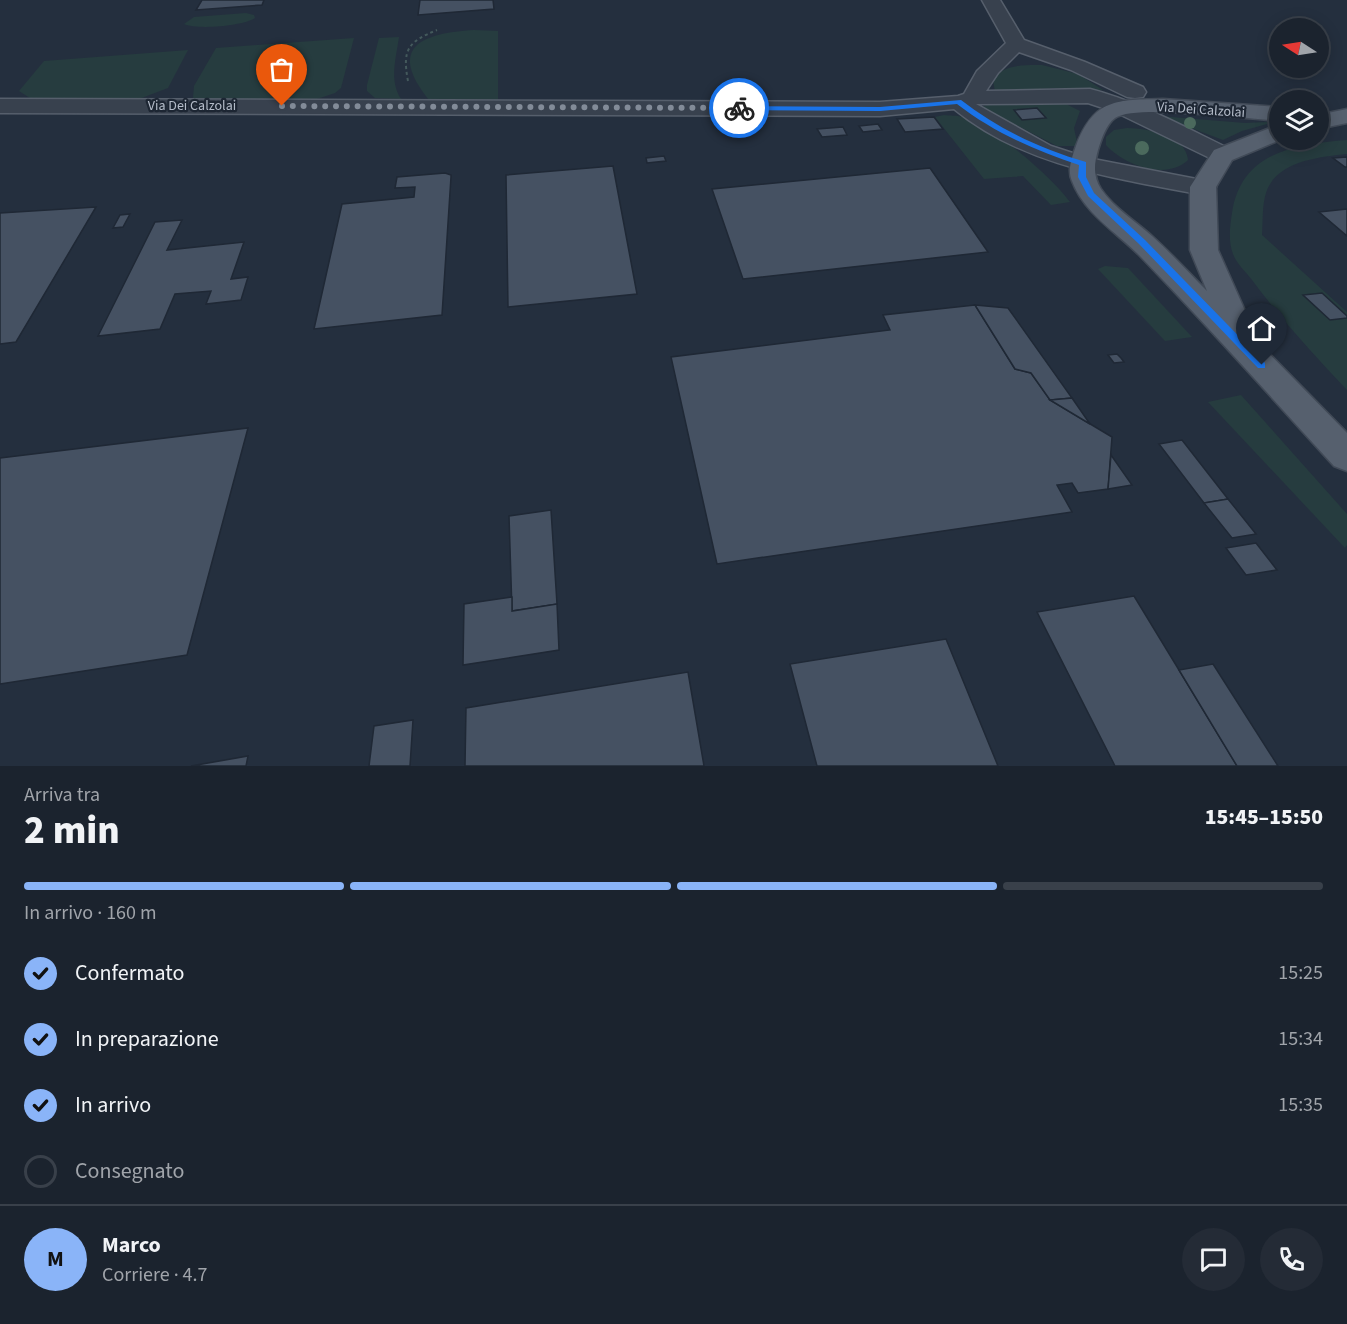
<!DOCTYPE html>
<html lang="it">
<meta charset="utf-8">
<style>
body{margin:0;font-family:"Source Sans 3",sans-serif;background:#242b36;color:#f1f3f6;height:100vh;display:flex;flex-direction:column;font-size:22px;white-space:nowrap}
*{box-sizing:border-box;margin:0}
p{font-size:20px;color:#a0a4aa}
.icon{flex:none;width:33px;height:33px;fill:none;stroke:currentColor;stroke-width:2;stroke-linecap:round;stroke-linejoin:round}
.map{position:relative;height:766px;overflow:hidden}
.details{display:flex;flex-direction:column;background:#1b232e;flex:1}
.details>*{flex:none}
.needle{width:39px;rotate:282deg}
.buttons{position:absolute;left:1269px;top:18px;display:grid;gap:12px}
.buttons a{display:grid;place-items:center;width:60px;height:60px;border-radius:50%;background:#1b232e;box-shadow:0 3px 15px #0003,0 0 0 2px #39404a;font-size:30px}
.pin{position:absolute;display:grid;place-items:center;width:51px;height:51px;color:#fff;margin:-62px -26px;border-radius:50% 50% 50% 0;rotate:-45deg;box-shadow:0 0 6px #0007}
.pin .icon{rotate:45deg}
.courier{position:absolute;display:grid;place-items:center;width:60px;height:60px;margin:-30px;border:4px solid #1a73e8;border-radius:50%;background:#fff;color:#222;box-shadow:0 2px 8px #0007}
.head em{font-style:normal;font-weight:800}
.head div{display:flex;flex-direction:column-reverse}
.head{display:flex;align-items:center;justify-content:space-between;height:102px;padding:0 24px}
h1{font-size:39px;font-weight:800;line-height:45px}
.bar{display:grid;grid-template-columns:repeat(4,1fr);gap:9px 6px;align-content:center;height:72px;padding:0 24px}
.bar i{height:8px;border-radius:4px;background:#39404a}
.bar .on{background:#8ab4f8}
.bar p{grid-column:span 4}
.line{display:flex;align-items:center;gap:15px;padding:0 24px;border-top:2px solid #39404a}
.line div{flex:1}
.round{display:grid;place-items:center;flex:none;width:63px;height:63px;border-radius:32px;background:#242b36}
ol{padding:0 24px;list-style:none}
li{display:flex;align-items:center;gap:18px;height:66px}
li p{margin-inline-start:auto}
li .icon{padding:6px;border-radius:50%;background:#8ab4f8;color:#111;stroke-width:4}
li:last-child{color:#a0a4aa}
li i{width:33px;height:33px;border:3px solid #39404a;border-radius:50%}
.map>svg:first-child{display:block}
.green{fill:#263c3f}
.building{fill:#455162;stroke:#1f2835;stroke-width:1.5}
.lines{fill:none;stroke-linecap:round;stroke-linejoin:round}
.minor-casing{stroke:#565f6c;stroke-width:3}
.major-casing{stroke:#414a57;stroke-width:3}
.path{stroke:#44595c;stroke-width:2;stroke-dasharray:3 3;stroke-linecap:butt}
.minor{fill:#38414e;fill-rule:evenodd}
.major{fill:#56606e;fill-rule:evenodd}
.tree{fill:#4b6a5d}
.route{fill:#1a73e8}
.done{stroke:#828b98;stroke-width:6;stroke-dasharray:0 10.8}
.labels{text-anchor:middle;dominant-baseline:central;stroke-width:4.5;stroke-linejoin:round;paint-order:stroke}
.far-street-label{font-size:14px;fill:#b4bcc9;stroke:#1d2633}
</style>
<div class="map">
<svg width="1347" height="766" viewBox="0 0 1347 766">
<rect width="100%" height="100%" fill="#242f3e"/>
<g class="green">
<path d="M 246,13 L 254,15 L 255,18 C 243,26 197,30 184,24 L 194,17 Z"/>
<path d="M 474,30 L 498,31 L 498,101 L 429,100 C 386,47 422,33 474,30 Z"/>
<path d="M 399,37 C 396,59 389,80 401,99 L 375,98 L 367,91 L 367,85 L 379,38 Z"/>
<path d="M 354,38 L 341,88 L 335,93 L 317,99 L 201,100 L 193,98 L 194,86 L 216,48 Z"/>
<path d="M 188,50 L 168,88 L 139,99 L 30,98 L 19,91 L 44,61 Z"/>
<path d="M 1042,65 L 1078,74 L 1103,90 L 1056,88 L 995,92 L 993,80 C 1002,64 1025,65 1042,65 Z"/>
<path d="M 993,103 L 1064,103 L 1080,111 L 1074,128 L 1077,142 L 1075,146 L 1057,146 L 981,107 Z"/>
<path d="M 944,115 C 950,116 957,115 962,117 C 992,125 1052,177 1070,202 L 1051,205 L 1023,176 L 984,179 L 935,117 Z"/>
<path d="M 1159,116 L 1245,123 L 1267,122 L 1267,124 L 1242,131 L 1223,140 Z"/>
<path d="M 1127,128 C 1149,129 1185,134 1188,160 C 1166,181 1124,165 1106,145 L 1106,137 L 1114,130 Z"/>
<path d="M 1347,140 L 1347,154 C 1319,157 1276,161 1266,193 C 1262,205 1263,222 1262,235 L 1347,312 L 1347,390 C 1314,355 1281,319 1252,280 C 1246,272 1236,263 1233,254 C 1228,241 1230,226 1232,213 C 1241,152 1295,144 1347,140 Z"/>
<path d="M 1105,266 L 1128,268 L 1192,337 L 1165,341 L 1098,269 Z"/>
<path d="M 1241,395 L 1347,514 L 1347,545 L 1345,548 L 1208,402 Z"/>
</g>
<g class="building">
<path d="M 202,0 L 264,0 L 262,5 L 196,10 Z"/>
<path d="M 420,0 L 493,0 L 494,9 L 418,15 Z"/>
<path d="M 1037,108 L 1046,118 L 1022,120 L 1014,110 Z"/>
<path d="M 934,117 L 943,129 L 905,132 L 897,119 Z"/>
<path d="M 878,124 L 882,130 L 863,132 L 859,126 Z"/>
<path d="M 843,127 L 847,135 L 822,137 L 817,129 Z"/>
<path d="M 664,156 L 666,161 L 647,163 L 646,158 Z"/>
<path d="M 1347,157 L 1347,167 L 1345,167 L 1333,158 Z"/>
<path d="M 613,166 L 637,294 L 508,307 L 506,175 Z"/>
<path d="M 930,168 L 988,252 L 743,279 L 712,189 Z"/>
<path d="M 445,173 L 451,175 L 451,177 L 442,315 L 314,329 L 342,204 L 414,197 L 415,187 L 395,188 L 397,177 Z"/>
<path d="M 96,207 L 16,342 L 0,344 L 0,213 Z"/>
<path d="M 1347,209 L 1347,236 L 1319,212 Z"/>
<path d="M 130,214 L 123,227 L 113,228 L 120,215 Z"/>
<path d="M 182,220 L 167,250 L 244,242 L 231,279 L 248,277 L 241,300 L 206,304 L 211,291 L 175,294 L 160,329 L 98,336 L 155,222 Z"/>
<path d="M 1322,293 L 1347,316 L 1347,318 L 1330,320 L 1303,295 Z"/>
<path d="M 975,305 L 1015,369 L 1031,373 L 1050,400 L 1112,437 L 1108,489 L 1078,493 L 1072,483 L 1057,485 L 1072,512 L 717,564 L 671,357 L 890,330 L 883,315 Z"/>
<path d="M 975,305 L 1008,308 L 1072,398 L 1050,400 L 1031,373 L 1015,369 Z"/>
<path d="M 1117,354 L 1121,358 L 1124,362 L 1114,363 L 1108,355 Z"/>
<path d="M 1072,398 L 1090,424 L 1050,400 Z"/>
<path d="M 248,428 L 187,655 L 0,684 L 0,458 Z"/>
<path d="M 1182,440 L 1228,499 L 1204,503 L 1159,444 Z"/>
<path d="M 1111,455 L 1132,485 L 1108,489 Z"/>
<path d="M 1228,499 L 1256,534 L 1232,538 L 1204,503 Z"/>
<path d="M 551,510 L 557,604 L 512,611 L 509,516 Z"/>
<path d="M 1256,543 L 1277,570 L 1246,575 L 1226,548 Z"/>
<path d="M 1134,596 L 1179,670 L 1237,766 L 1115,766 L 1037,612 Z"/>
<path d="M 512,597 L 512,611 L 557,604 L 559,650 L 463,665 L 464,604 Z"/>
<path d="M 946,639 L 998,766 L 817,766 L 790,664 Z"/>
<path d="M 1213,664 L 1278,766 L 1237,766 L 1179,670 Z"/>
<path d="M 688,672 L 704,766 L 465,766 L 466,708 Z"/>
<path d="M 413,720 L 410,766 L 369,766 L 374,726 Z"/>
<path d="M 248,756 L 246,766 L 191,766 Z"/>
</g>
<g class="lines">
<g class="minor-casing">
<path id="minor" d="M 982,0 L 1000,0 L 1024,40 L 1085,62 L 1143,87 L 1146,92 L 1143,97 L 1135,98 L 1127,97 L 1071,70 L 1019,52 L 998,73 L 986,91 L 1090,89 C 1140,102 1186,128 1232,150 L 1235,155 L 1232,160 L 1223,162 L 1214,160 L 1115,112 L 1088,103 L 976,104 L 1051,146 L 1088,158 L 1212,182 L 1216,187 L 1212,192 L 1203,195 C 1116,178 1025,167 954,109 L 880,116 L 0,113 L 0,99 L 880,102 L 958,96 L 964,94 L 977,71 L 1006,43 Z"/>
</g>
<g class="major-casing">
<g id="major">
<path d="M 1163,99 L 1280,107 L 1280,121 C 1249,119 1136,104 1115,118 C 1106,124 1101,140 1098,150 C 1094,164 1093,177 1101,189 C 1114,208 1135,221 1152,236 C 1171,253 1189,273 1207,291 L 1190,250 L 1190,187 L 1214,150 L 1280,124 L 1280,140 L 1232,160 L 1216,187 L 1218,250 L 1254,331 L 1252,336 L 1347,433 L 1347,471 L 1334,466 C 1270,396 1206,324 1139,255 C 1116,232 1084,213 1072,181 C 1067,170 1072,157 1076,146 C 1094,98 1117,100 1163,99 Z"/>
<path d="M 1347,109 L 1347,123 L 1318,129 L 1318,115 Z"/>
</g>
</g>
<path class="path" d="M 408,81 C 402,49 408,42 437,30"/>
<use href="#minor" class="minor"/>
<use href="#major" class="major"/>
</g>
<g class="tree">
<circle cx="1190" cy="123" r="6"/>
<circle cx="1142" cy="148" r="7"/>
</g>
<path class="route" d="M 961,100 C 998,129 1041,149 1086,162 L 1086,177 L 1094,193 L 1145,240 L 1265,363 L 1265,368 L 1258,368 L 1139,244 L 1088,196 L 1078,177 L 1079,165 C 1036,151 993,132 957,104 L 880,111 L 739,110 L 736,108 L 739,106 L 880,107 Z"/>
<g class="lines">
<path class="done" d="M 282,106 L 739,108"/>
</g>
<g class="labels">
<g class="far-street-label">
<text x="192" y="106">Via Dei Calzolai</text>
<text transform="translate(1201 110) rotate(4)">Via Dei Calzolai</text>
</g>
</g>
</svg>
<div class="buttons">
<a><svg class="needle" viewBox="-14 -14 28 28"><path d="M0-13l5 13h-10z" fill="#e53935"/><path d="M0 13l5-13h-10z" fill="#a0a4aa"/></svg></a>
<a><svg class="icon" aria-label="layers" viewBox="0 0 24 24"><path d="M12 4l9 5-9 5-9-5zM3 14l9 5 9-5"/></svg></a>
</div>
<div class="pin" style="left:282px;top:106px;background:#ea580c"><svg class="icon" aria-label="bag" viewBox="0 0 24 24"><path d="M5 8h14l-1 12H6zM9 8a3 3 0 0 1 6 0"/></svg></div>
<div class="pin" style="left:1262px;top:365px;background:#1f2937"><svg class="icon" aria-label="home" viewBox="0 0 24 24"><path d="M3 11l9-7 9 7M6 9v11h12V9"/></svg></div>
<div class="courier" style="left:739px;top:108px"><svg class="icon" aria-label="bike" viewBox="0 0 24 24"><circle cx="6" cy="16" r="4"/><circle cx="18" cy="16" r="4"/><path d="M6 16l4-8h5l3 8M10 8l3 8H6M13 5h3"/></svg></div>
</div>
<section class="details">
<div class="head"><div><h1>2 min</h1><p>Arriva tra</p></div><em>15:45–15:50</em></div>
<div class="bar"><i class="on"></i><i class="on"></i><i class="on"></i><i></i><p>In arrivo · 160 m</p></div>
<ol>
<li><svg class="icon" aria-label="check" viewBox="0 0 24 24"><path d="M5 12l5 5 9-10"/></svg>Confermato<p>15:25</p></li>
<li><svg class="icon" aria-label="check" viewBox="0 0 24 24"><path d="M5 12l5 5 9-10"/></svg>In preparazione<p>15:34</p></li>
<li><svg class="icon" aria-label="check" viewBox="0 0 24 24"><path d="M5 12l5 5 9-10"/></svg>In arrivo<p>15:35</p></li>
<li><i></i>Consegnato</li>
</ol>
<div class="line" style="height:108px"><b class="round" style="background:#8ab4f8;color:#111">M</b><div><b>Marco</b><p>Corriere · 4.7</p></div><a class="round"><svg class="icon" aria-label="chat" viewBox="0 0 24 24"><path d="M4 5h16v11H9l-5 4z"/></svg></a><a class="round"><svg class="icon" aria-label="phone" viewBox="0 0 24 24"><path d="M5 4h4l2 5-3 2q2 4 5 5l2-3 5 2v4C11 20 4 13 5 4z"/></svg></a></div>
</section>
